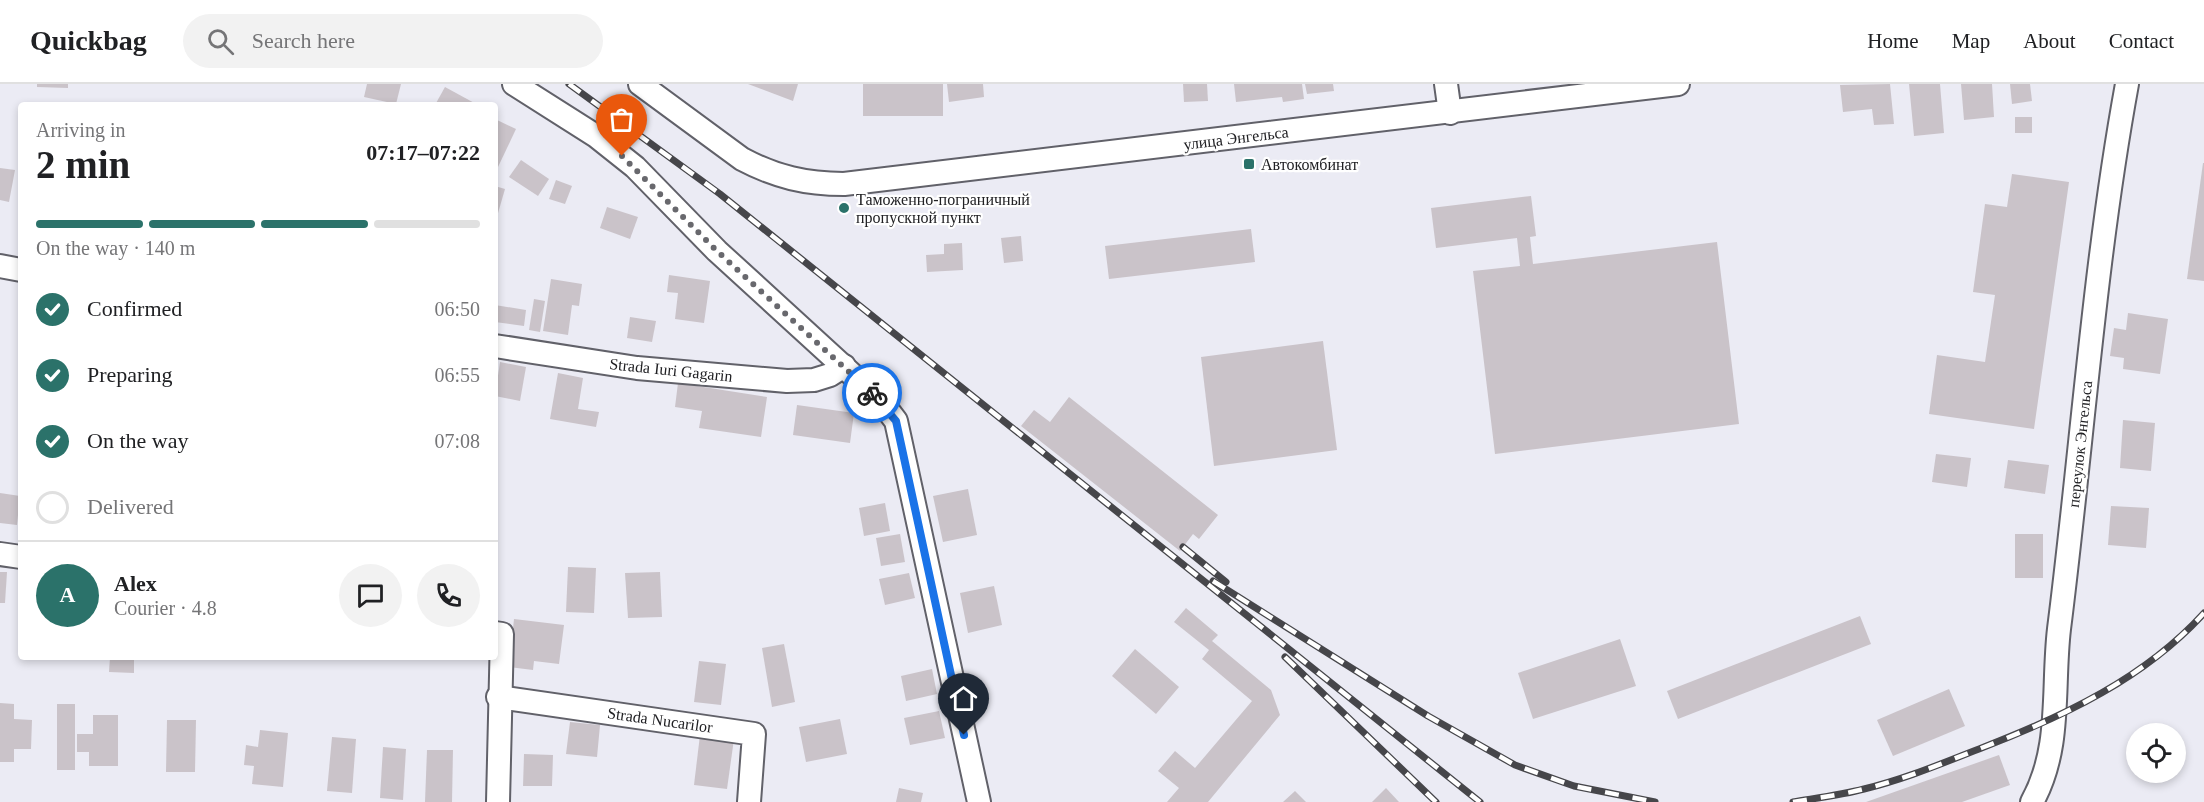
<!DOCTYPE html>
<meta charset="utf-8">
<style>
body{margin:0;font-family:Georgia,serif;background:#f2f2f2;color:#202124;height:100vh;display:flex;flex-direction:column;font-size:22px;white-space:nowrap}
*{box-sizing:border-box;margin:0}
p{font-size:20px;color:#757577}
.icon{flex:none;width:33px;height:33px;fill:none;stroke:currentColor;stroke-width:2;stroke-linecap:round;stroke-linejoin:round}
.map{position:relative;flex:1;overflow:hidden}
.details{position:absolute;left:18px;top:18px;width:480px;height:558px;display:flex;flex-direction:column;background:#fff;border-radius:6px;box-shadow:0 3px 9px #0003}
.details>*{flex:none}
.tools{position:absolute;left:2126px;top:639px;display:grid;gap:12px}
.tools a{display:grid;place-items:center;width:60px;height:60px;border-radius:50%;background:#fff;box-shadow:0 3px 9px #0003;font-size:30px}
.pin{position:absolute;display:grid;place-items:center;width:51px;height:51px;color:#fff;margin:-62px -26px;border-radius:50% 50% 50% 0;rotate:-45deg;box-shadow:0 0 6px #0007}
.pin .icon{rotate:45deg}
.courier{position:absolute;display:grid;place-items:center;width:60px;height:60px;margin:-30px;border:4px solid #1a73e8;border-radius:50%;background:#fff;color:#222;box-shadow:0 2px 8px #0007}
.overview em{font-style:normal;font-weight:700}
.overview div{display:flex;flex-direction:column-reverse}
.overview{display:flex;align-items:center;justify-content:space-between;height:102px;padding:0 18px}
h1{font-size:39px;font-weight:700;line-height:45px}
.bar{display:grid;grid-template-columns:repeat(4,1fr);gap:9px 6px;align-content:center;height:72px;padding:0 18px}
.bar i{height:8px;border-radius:4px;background:#e0e0e0}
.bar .on{background:#2b726a}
.bar p{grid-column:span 4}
.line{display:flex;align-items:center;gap:15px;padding:0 18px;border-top:2px solid #e0e0e0}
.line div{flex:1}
.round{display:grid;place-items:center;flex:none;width:63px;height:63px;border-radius:32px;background:#f2f2f2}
ol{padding:0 18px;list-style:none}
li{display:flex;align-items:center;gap:18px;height:66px}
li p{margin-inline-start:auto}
li .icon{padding:6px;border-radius:50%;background:#2b726a;color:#fff;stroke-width:4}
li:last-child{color:#757577}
li i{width:33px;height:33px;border:3px solid #e0e0e0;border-radius:50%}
header{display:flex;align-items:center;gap:36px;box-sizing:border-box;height:84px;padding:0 30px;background:#fff;border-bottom:2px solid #e0e0e0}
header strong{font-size:28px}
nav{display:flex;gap:33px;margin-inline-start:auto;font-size:21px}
.search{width:420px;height:54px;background:#f2f2f2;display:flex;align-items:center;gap:15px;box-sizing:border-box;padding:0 21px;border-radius:33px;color:#757577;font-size:22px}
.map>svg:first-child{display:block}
.building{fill:#cac3c9}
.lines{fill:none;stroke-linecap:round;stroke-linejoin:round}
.minor-casing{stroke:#616169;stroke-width:26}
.minor{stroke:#fff;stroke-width:22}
.rail-casing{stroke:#46464a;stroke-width:7}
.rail{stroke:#fff;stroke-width:4.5;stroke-dasharray:14;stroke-linecap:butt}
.done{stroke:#68686d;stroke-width:6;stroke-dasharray:0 10.8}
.route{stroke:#1a73e8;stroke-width:8}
.poi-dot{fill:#2b726a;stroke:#fff;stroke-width:2}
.labels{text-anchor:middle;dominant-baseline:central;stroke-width:4.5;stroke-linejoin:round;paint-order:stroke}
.street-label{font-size:16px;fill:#212124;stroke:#fff}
.poi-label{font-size:16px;fill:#212124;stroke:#fff;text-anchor:start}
</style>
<header>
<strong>Quickbag</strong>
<div class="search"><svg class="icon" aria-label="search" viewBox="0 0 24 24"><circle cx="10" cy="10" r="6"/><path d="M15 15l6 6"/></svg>Search here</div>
<nav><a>Home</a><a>Map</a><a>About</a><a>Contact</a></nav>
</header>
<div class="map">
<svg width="2204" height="718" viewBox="0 0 2204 718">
<rect width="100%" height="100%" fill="#ebebf4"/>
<g class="building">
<path d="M 37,0 L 68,0 L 68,4 L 37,3 Z"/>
<path d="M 367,0 L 401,0 L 396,20 L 364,13 Z"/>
<path d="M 748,0 L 798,0 L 793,17 Z"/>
<rect x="863" y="0" width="80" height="32"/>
<path d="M 947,0 L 983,0 L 984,13 L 949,18 Z"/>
<path d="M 1183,0 L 1207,0 L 1208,17 L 1184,18 Z"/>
<path d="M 1234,0 L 1302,0 L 1304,15 L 1283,18 L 1282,13 L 1236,18 Z"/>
<path d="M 1305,0 L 1333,0 L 1334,7 L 1307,10 Z"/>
<path d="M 1890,0 L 1894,40 L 1874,41 L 1872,25 L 1843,28 L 1840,1 Z"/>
<path d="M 1909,0 L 1940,0 L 1944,49 L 1914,52 Z"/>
<path d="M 1961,0 L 1992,0 L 1994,33 L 1964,36 Z"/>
<path d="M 2010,0 L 2030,0 L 2032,17 L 2012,20 Z"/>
<path d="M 445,3 L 478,21 L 435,21 Z"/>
<rect x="2015" y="33" width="17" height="16"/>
<path d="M 495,35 L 516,45 L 498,83 L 495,82 Z"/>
<path d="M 521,76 L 549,95 L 538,112 L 509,93 Z"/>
<path d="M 2203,79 L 2204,79 L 2204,197 L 2187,195 Z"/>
<path d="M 0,84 L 15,86 L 9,118 L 0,116 Z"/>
<path d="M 2012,90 L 2069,98 L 2034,345 L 1929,330 L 1937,271 L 1985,278 L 1995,211 L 1973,208 L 1985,120 L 2007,123 Z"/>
<path d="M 556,96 L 572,102 L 565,120 L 549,115 Z"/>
<path d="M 495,102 L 505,105 L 496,136 L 495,136 Z"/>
<path d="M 1531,112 L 1536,152 L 1530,153 L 1533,180 L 1717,158 L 1739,340 L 1495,370 L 1473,187 L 1520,182 L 1517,154 L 1436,164 L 1431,124 Z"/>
<path d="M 607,123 L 638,133 L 630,155 L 600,144 Z"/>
<path d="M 1251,145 L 1255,178 L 1109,195 L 1105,162 Z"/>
<path d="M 1021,152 L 1023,177 L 1004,179 L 1001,154 Z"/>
<path d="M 962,159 L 963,186 L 927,188 L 926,171 L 944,170 L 944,160 Z"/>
<path d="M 669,191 L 710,197 L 704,239 L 675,235 L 678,209 L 667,208 Z"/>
<path d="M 551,195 L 582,200 L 579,222 L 572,221 L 568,251 L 543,247 Z"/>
<path d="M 534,215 L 545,217 L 540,248 L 529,246 Z"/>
<path d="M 495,221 L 526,226 L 524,242 L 495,238 Z"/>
<path d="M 2128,229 L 2168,235 L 2160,290 L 2123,285 L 2124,274 L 2110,272 L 2114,244 L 2126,246 Z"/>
<path d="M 630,233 L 656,237 L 652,258 L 627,254 Z"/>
<path d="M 1323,257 L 1337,366 L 1214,382 L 1201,273 Z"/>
<path d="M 500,278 L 526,283 L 520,317 L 495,312 Z"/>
<path d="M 558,289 L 583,294 L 578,325 L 599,328 L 596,343 L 550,335 Z"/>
<path d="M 678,299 L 767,313 L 761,353 L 699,344 L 702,327 L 675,323 Z"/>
<path d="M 1069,313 L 1218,431 L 1199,455 L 1193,450 L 1180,467 L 1021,342 L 1034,326 L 1050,338 Z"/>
<path d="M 797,321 L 854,329 L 850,359 L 793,351 Z"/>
<path d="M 2123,336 L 2155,339 L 2151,387 L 2120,384 Z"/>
<path d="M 1936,370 L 1971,374 L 1967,403 L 1932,398 Z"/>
<path d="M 2008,376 L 2049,381 L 2045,410 L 2004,404 Z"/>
<path d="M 968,405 L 977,451 L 943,458 L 933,412 Z"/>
<path d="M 0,409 L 20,412 L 17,441 L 0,439 Z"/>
<path d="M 885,419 L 890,447 L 864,452 L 859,424 Z"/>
<path d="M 2111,422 L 2149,424 L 2146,464 L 2108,461 Z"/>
<path d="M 900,450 L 905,478 L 881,482 L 876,454 Z"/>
<rect x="2015" y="450" width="28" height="44"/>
<path d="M 568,483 L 596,484 L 594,529 L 566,528 Z"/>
<path d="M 0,488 L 7,488 L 5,519 L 0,519 Z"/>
<path d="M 660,488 L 662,533 L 628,534 L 625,489 Z"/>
<path d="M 909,489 L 915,514 L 885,521 L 879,495 Z"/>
<path d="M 994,502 L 1002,541 L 968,549 L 960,509 Z"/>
<path d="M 1186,524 L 1218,551 L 1212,557 L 1271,606 L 1280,631 L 1208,718 L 1167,718 L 1179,704 L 1158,687 L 1175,667 L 1195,684 L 1252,617 L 1202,575 L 1209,566 L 1174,538 Z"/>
<path d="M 1860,532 L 1871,560 L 1678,635 L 1667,607 Z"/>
<path d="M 514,535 L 564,541 L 559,580 L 534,577 L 533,586 L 509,583 Z"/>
<path d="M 1620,555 L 1636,602 L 1533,635 L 1518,589 Z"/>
<path d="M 784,560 L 795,618 L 772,623 L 762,564 Z"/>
<path d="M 1135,565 L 1179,603 L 1156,630 L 1112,592 Z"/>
<path d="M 110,573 L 134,573 L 134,589 L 109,588 Z"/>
<path d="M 699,577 L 726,580 L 721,621 L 694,618 Z"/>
<path d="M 932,585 L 937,610 L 906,617 L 901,592 Z"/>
<path d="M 1949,605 L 1965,642 L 1893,672 L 1877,636 Z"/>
<path d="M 0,619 L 14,620 L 14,635 L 32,636 L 31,665 L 14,665 L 14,678 L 0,678 Z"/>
<rect x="57" y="620" width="18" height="66"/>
<path d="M 939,627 L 945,654 L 910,661 L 904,634 Z"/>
<path d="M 93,631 L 118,631 L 118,682 L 89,682 L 89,668 L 77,668 L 77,650 L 93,650 Z"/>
<path d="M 840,635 L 847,670 L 806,678 L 799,643 Z"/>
<path d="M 167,636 L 196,636 L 195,688 L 166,688 Z"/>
<path d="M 570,638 L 600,641 L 597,673 L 566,670 Z"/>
<path d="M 260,646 L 288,649 L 283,703 L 252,700 L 254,682 L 244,681 L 246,661 L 258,663 Z"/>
<path d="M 700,651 L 734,655 L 727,705 L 694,701 Z"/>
<path d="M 332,653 L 356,655 L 352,709 L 327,707 Z"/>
<path d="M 383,663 L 406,665 L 403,716 L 380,714 Z"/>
<path d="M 427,666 L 453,666 L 452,718 L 425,718 Z"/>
<path d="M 524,670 L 553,671 L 552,702 L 523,702 Z"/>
<path d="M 1999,671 L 2010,701 L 1962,718 L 1866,718 Z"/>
<path d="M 899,704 L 923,709 L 921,718 L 896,718 Z"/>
<path d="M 1386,704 L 1399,718 L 1372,718 Z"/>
<path d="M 1295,707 L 1306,718 L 1283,718 Z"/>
</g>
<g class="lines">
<g class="minor-casing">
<g id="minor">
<path d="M 514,0 L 596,52 L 635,83 L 717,167 L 880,316 L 896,337 L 979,718"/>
<path d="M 640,0 L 742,75 C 776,93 806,100 844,100 L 1678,0"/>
<path d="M 1446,0 L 1450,29"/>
<path d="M 0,182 L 21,186"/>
<path d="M 495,262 L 637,284 L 787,297 L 814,296 L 830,291 L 844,282"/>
<path d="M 0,470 L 21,473"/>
<path d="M 495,549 L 502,550 L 498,718"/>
<path d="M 498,613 L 754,650 L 749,718"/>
<path d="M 2032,718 C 2062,664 2052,605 2059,545 C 2082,364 2094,180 2127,0"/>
</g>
</g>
<use href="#minor" class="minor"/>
<g class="rail-casing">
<g id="rail">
<path d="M 569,0 L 720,110 L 1480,718"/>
<path d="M 1183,463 L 1226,498"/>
<path d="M 1213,497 L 1428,632 L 1515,681 L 1574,702 L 1655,718"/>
<path d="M 1285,573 L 1436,718"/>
<path d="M 1793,718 C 1817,714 1841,711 1864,705 C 1906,695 1945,678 1984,663 C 2064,632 2145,594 2204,529"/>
</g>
</g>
<use href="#rail" class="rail"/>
</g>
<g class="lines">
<path class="done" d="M 622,72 L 717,167 L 872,309"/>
<path class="route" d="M 872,309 L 896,337 L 964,651"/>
</g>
<g class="poi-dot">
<rect x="1243" y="74" width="12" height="12" rx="3"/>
<circle cx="844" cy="124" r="6"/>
</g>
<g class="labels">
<g class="street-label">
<text transform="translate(1236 54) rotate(-7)">улица Энгельса</text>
<text transform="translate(671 286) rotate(6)">Strada Iuri Gagarin</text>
<text transform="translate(2080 360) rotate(-84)">переулок Энгельса</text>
<text transform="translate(660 636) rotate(8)">Strada Nucarilor</text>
</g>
<g class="poi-label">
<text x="1261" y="80">Автокомбинат</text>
<text x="856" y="115">Таможенно-пограничный<tspan x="856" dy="18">пропускной пункт</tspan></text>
</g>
</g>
</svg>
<div class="tools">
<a><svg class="icon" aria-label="locate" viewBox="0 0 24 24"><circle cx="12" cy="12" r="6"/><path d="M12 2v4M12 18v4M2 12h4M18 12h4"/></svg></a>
</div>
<div class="pin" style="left:622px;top:72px;background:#ea580c"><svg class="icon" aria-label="bag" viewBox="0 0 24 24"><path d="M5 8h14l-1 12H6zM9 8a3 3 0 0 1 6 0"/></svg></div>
<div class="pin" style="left:964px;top:651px;background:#1f2937"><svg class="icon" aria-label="home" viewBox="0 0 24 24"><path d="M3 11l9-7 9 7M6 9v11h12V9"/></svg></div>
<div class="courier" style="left:872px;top:309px"><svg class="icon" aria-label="bike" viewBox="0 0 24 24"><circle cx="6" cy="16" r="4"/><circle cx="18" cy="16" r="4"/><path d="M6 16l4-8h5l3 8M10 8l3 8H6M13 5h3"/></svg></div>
<section class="details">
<div class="overview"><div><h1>2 min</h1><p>Arriving in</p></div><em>07:17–07:22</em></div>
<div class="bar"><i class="on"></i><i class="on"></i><i class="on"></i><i></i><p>On the way · 140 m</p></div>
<ol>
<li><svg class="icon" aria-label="check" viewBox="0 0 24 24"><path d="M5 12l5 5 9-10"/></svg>Confirmed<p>06:50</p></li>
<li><svg class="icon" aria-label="check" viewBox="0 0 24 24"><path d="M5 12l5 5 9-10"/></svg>Preparing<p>06:55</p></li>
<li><svg class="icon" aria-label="check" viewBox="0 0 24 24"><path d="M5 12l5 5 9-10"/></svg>On the way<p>07:08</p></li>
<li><i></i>Delivered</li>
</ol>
<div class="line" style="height:108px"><b class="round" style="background:#2b726a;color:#fff">A</b><div><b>Alex</b><p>Courier · 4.8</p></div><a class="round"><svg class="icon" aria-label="chat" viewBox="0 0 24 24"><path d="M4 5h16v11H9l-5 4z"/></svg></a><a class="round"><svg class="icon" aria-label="phone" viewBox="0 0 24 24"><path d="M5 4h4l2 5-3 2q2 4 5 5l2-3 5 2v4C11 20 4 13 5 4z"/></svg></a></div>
</section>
</div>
